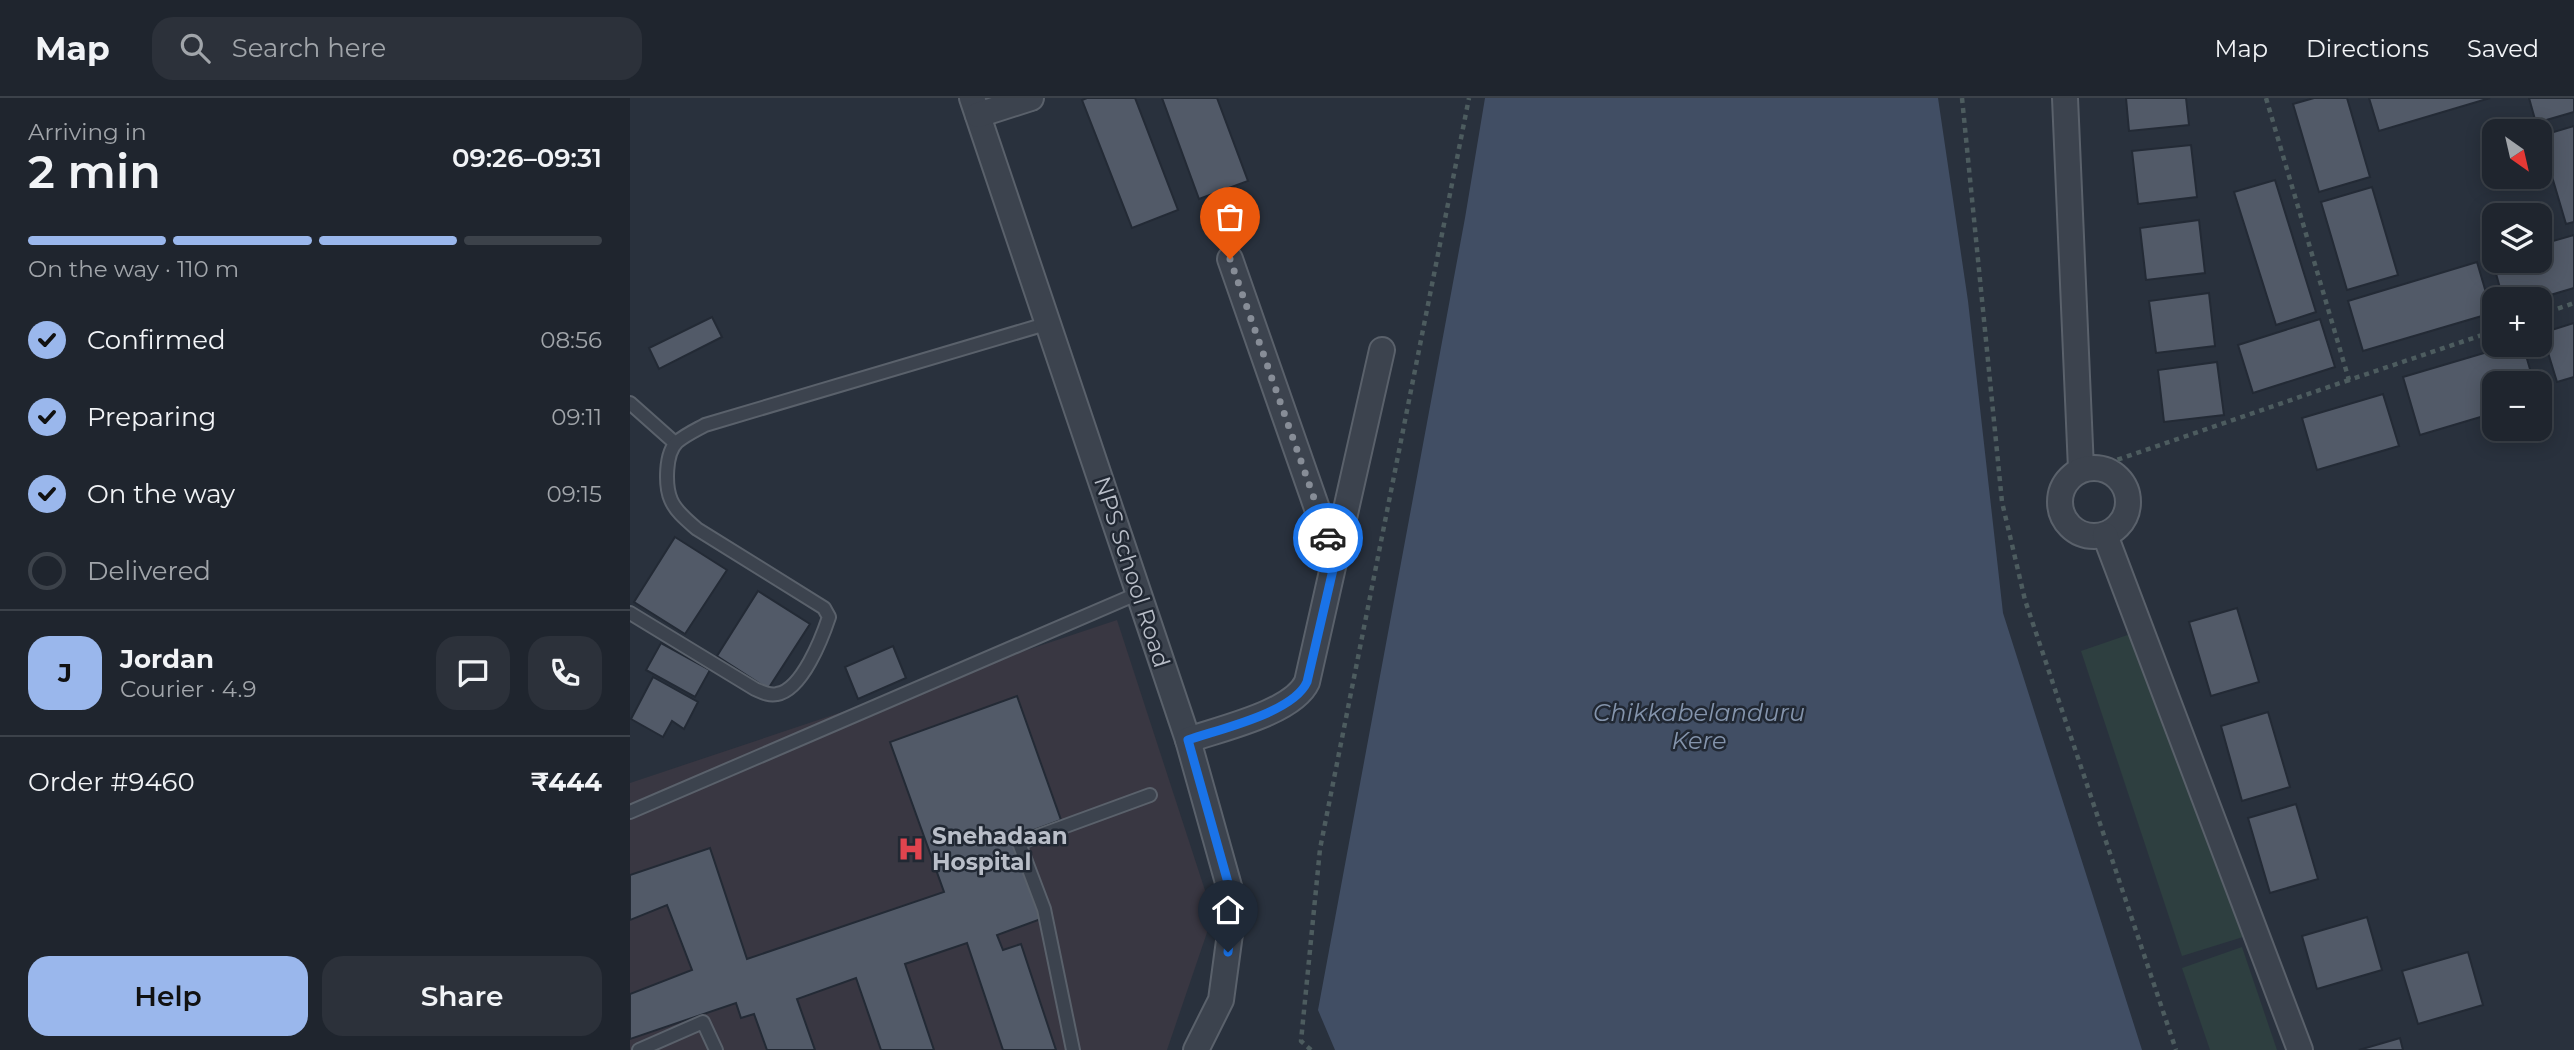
<!DOCTYPE html>
<meta charset="utf-8">
<style>
body{margin:0;font-family:Montserrat,sans-serif;background:#2c313a;color:#f1f3f6;height:100vh;display:flex;flex-direction:column;font-size:26px;white-space:nowrap}
*{box-sizing:border-box;margin:0}
p{font-size:23px;color:#a1a5aa}
.icon{flex:none;width:38px;height:38px;fill:none;stroke:currentColor;stroke-width:2;stroke-linecap:round;stroke-linejoin:round}
.map{position:relative;flex:1;overflow:hidden}
.panel{display:flex;flex-direction:column;background:#1f252e;width:630px}
.panel>*{flex:none}
.needle{width:46px;rotate:146deg}
.fabs{position:absolute;left:1852px;top:21px;display:grid;gap:14px}
.fabs a{display:grid;place-items:center;width:70px;height:70px;border-radius:14px;background:#1f252e;box-shadow:0 4px 18px #0003,0 0 0 2px #3c424a;font-size:35px}
.pin{position:absolute;display:grid;place-items:center;width:60px;height:60px;color:#fff;margin:-72px -30px;border-radius:50% 50% 50% 0;rotate:-45deg;box-shadow:0 0 7px #0007}
.pin .icon{rotate:45deg}
.courier{position:absolute;display:grid;place-items:center;width:70px;height:70px;margin:-35px;border:5px solid #1a73e8;border-radius:50%;background:#fff;color:#222;box-shadow:0 2px 9px #0007}
.summary em{font-style:normal;font-weight:600}
.summary div{display:flex;flex-direction:column-reverse}
.summary{display:flex;align-items:center;justify-content:space-between;height:119px;padding:0 28px}
h1{font-size:46px;font-weight:600;line-height:52px}
.bar{display:grid;grid-template-columns:repeat(4,1fr);gap:10px 7px;align-content:center;height:84px;padding:0 28px}
.bar i{height:9px;border-radius:5px;background:#3c424a}
.bar .selected{background:#9ab7ec}
.bar p{grid-column:span 4}
.line{display:flex;align-items:center;gap:18px;padding:0 28px;border-top:2px solid #3c424a}
.line div{flex:1}
.round{display:grid;place-items:center;flex:none;width:74px;height:74px;border-radius:21px;background:#2c313a}
ol{padding:0 28px;list-style:none}
li{display:flex;align-items:center;gap:21px;height:77px}
li p{margin-inline-start:auto}
li .icon{padding:7px;border-radius:50%;background:#9ab7ec;color:#111;stroke-width:4}
li:last-child{color:#a1a5aa}
li i{width:38px;height:38px;border:4px solid #3c424a;border-radius:50%}
.cta{display:flex;gap:14px;margin-top:auto;padding:14px 28px}
.cta a{flex:1;height:80px;border-radius:21px;background:#9ab7ec;color:#111;font-size:28px;font-weight:600;line-height:80px;text-align:center}
.cta a+a{background:#2c313a;color:#f1f3f6}
header{display:flex;align-items:center;gap:42px;box-sizing:border-box;height:98px;padding:0 35px;background:#1f252e;border-bottom:2px solid #3c424a}
header strong{font-size:33px}
nav{display:flex;gap:38px;margin-inline-start:auto;font-size:24px}
.search{width:490px;height:63px;background:#2c313a;display:flex;align-items:center;gap:18px;box-sizing:border-box;padding:0 24px;border-radius:21px;color:#a1a5aa;font-size:26px}
main{display:flex;flex:1;min-height:0}
.map>svg:first-child{display:block}
.medical{fill:#393742}
.green{fill:#2e3f40}
.water{fill:#414e64}
.building{fill:#525a68;stroke:#232a35;stroke-width:2}
.lines{fill:none;stroke-linecap:round;stroke-linejoin:round}
.service-casing{stroke:#5a616b;stroke-width:16}
.minor-casing{stroke:#5a616b;stroke-width:28}
.path{stroke:#4d5c5f;stroke-width:4.5;stroke-dasharray:5 5;stroke-linecap:butt}
.service{stroke:#3c434e;stroke-width:12}
.minor{stroke:#3c434e;stroke-width:24}
.done{stroke:#878d97;stroke-width:7;stroke-dasharray:0 12.6}
.route{stroke:#1a73e8;stroke-width:9}
.labels{text-anchor:middle;dominant-baseline:central;stroke-width:5;stroke-linejoin:round;paint-order:stroke}
.street-label{font-size:23px;fill:#b9bec8;stroke:#212833}
.poi-label{font-size:23px;font-weight:bold;fill:#b9bec8;stroke:#212833;text-anchor:start}
.water-label{font-size:24px;font-style:italic;fill:#8494ac;stroke:#212833}
</style>
<header>
<strong>Map</strong>
<div class="search"><svg class="icon" aria-label="search" viewBox="0 0 24 24"><circle cx="10" cy="10" r="6"/><path d="M15 15l6 6"/></svg>Search here</div>
<nav><a>Map</a><a>Directions</a><a>Saved</a></nav>
</header>
<main>
<section class="panel">
<div class="summary"><div><h1>2 min</h1><p>Arriving in</p></div><em>09:26–09:31</em></div>
<div class="bar"><i class="selected"></i><i class="selected"></i><i class="selected"></i><i></i><p>On the way · 110 m</p></div>
<ol>
<li><svg class="icon" aria-label="check" viewBox="0 0 24 24"><path d="M5 12l5 5 9-10"/></svg>Confirmed<p>08:56</p></li>
<li><svg class="icon" aria-label="check" viewBox="0 0 24 24"><path d="M5 12l5 5 9-10"/></svg>Preparing<p>09:11</p></li>
<li><svg class="icon" aria-label="check" viewBox="0 0 24 24"><path d="M5 12l5 5 9-10"/></svg>On the way<p>09:15</p></li>
<li><i></i>Delivered</li>
</ol>
<div class="line" style="height:126px"><b class="round" style="background:#9ab7ec;color:#111">J</b><div><b>Jordan</b><p>Courier · 4.9</p></div><a class="round"><svg class="icon" aria-label="chat" viewBox="0 0 24 24"><path d="M4 5h16v11H9l-5 4z"/></svg></a><a class="round"><svg class="icon" aria-label="phone" viewBox="0 0 24 24"><path d="M5 4h4l2 5-3 2q2 4 5 5l2-3 5 2v4C11 20 4 13 5 4z"/></svg></a></div>
<div class="line" style="height:91px"><div>Order #9460</div><b>₹444</b></div>
<div class="cta"><a>Help</a><a>Share</a></div>
</section>
<div class="map">
<svg width="1944" height="952" viewBox="0 0 1944 952">
<rect width="100%" height="100%" fill="#29313d"/>
<path class="medical" d="M 487,522 L 583,817 L 537,952 L 0,952 L 0,685 Z"/>
<g class="green">
<path d="M 1512,532 L 1613,839 L 1552,858 L 1451,553 Z"/>
<path d="M 1612,849 L 1647,952 L 1580,952 L 1552,870 Z"/>
</g>
<path class="water" d="M 855,0 L 1308,0 L 1338,203 L 1373,515 L 1512,952 L 705,952 L 688,912 L 835,120 Z"/>
<g class="building">
<path d="M 457,0 L 505,0 L 548,112 L 502,130 L 452,2 Z"/>
<path d="M 532,0 L 587,0 L 618,83 L 569,101 Z"/>
<path d="M 1496,0 L 1556,0 L 1559,27 L 1499,33 Z"/>
<path d="M 1684,0 L 1717,0 L 1740,79 L 1689,94 L 1663,6 Z"/>
<path d="M 1739,0 L 1860,0 L 1749,33 Z"/>
<path d="M 1899,0 L 1944,0 L 1944,14 L 1906,25 Z"/>
<path d="M 1944,28 L 1944,124 L 1936,126 L 1910,38 Z"/>
<path d="M 1561,47 L 1567,99 L 1508,106 L 1502,53 Z"/>
<path d="M 1645,82 L 1686,214 L 1646,227 L 1604,94 Z"/>
<path d="M 1742,89 L 1768,177 L 1717,192 L 1691,104 Z"/>
<path d="M 1569,122 L 1575,175 L 1516,182 L 1510,130 Z"/>
<path d="M 1944,137 L 1944,190 L 1907,201 L 1873,201 L 1862,161 L 1909,163 L 1909,147 Z"/>
<path d="M 1847,164 L 1862,215 L 1733,253 L 1718,203 Z"/>
<path d="M 1579,195 L 1585,248 L 1526,255 L 1519,203 Z"/>
<path d="M 82,219 L 92,239 L 29,271 L 19,250 Z"/>
<path d="M 1690,221 L 1705,269 L 1623,295 L 1608,247 Z"/>
<path d="M 1944,225 L 1944,279 L 1927,284 L 1912,235 Z"/>
<path d="M 1881,247 L 1893,247 L 1904,285 L 1864,285 L 1864,315 L 1790,337 L 1773,279 Z"/>
<path d="M 1587,264 L 1594,317 L 1534,324 L 1528,272 Z"/>
<path d="M 1753,296 L 1769,348 L 1687,372 L 1672,320 Z"/>
<path d="M 45,439 L 97,472 L 55,536 L 4,504 Z"/>
<path d="M 128,493 L 180,526 L 138,591 L 87,558 Z"/>
<path d="M 1607,510 L 1629,584 L 1581,598 L 1559,524 Z"/>
<path d="M 31,545 L 80,572 L 65,599 L 16,572 Z"/>
<path d="M 263,548 L 276,580 L 228,601 L 215,569 Z"/>
<path d="M 23,579 L 68,604 L 54,631 L 42,623 L 33,639 L 1,621 Z"/>
<path d="M 387,598 L 431,722 L 382,740 L 411,821 L 367,837 L 373,852 L 391,846 L 426,952 L 373,952 L 337,845 L 275,866 L 304,952 L 251,952 L 226,880 L 167,901 L 185,952 L 137,952 L 124,916 L 111,920 L 106,905 L 0,941 L 0,896 L 62,872 L 37,807 L 0,822 L 0,777 L 80,750 L 117,861 L 314,794 L 260,644 Z"/>
<path d="M 1638,614 L 1660,689 L 1612,703 L 1591,628 Z"/>
<path d="M 1666,706 L 1688,781 L 1640,795 L 1618,720 Z"/>
<path d="M 1737,819 L 1752,872 L 1687,891 L 1672,838 Z"/>
<path d="M 1838,854 L 1853,907 L 1788,926 L 1772,873 Z"/>
<path d="M 1770,940 L 1773,952 L 1729,952 Z"/>
</g>
<g class="lines">
<g class="service-casing">
<g id="service">
<path d="M 0,305 L 45,345"/>
<path d="M 0,515 L 125,591 C 132,594 139,598 147,596 C 172,592 192,540 199,519 L 194,510 L 67,431 C 58,423 46,414 41,402 C 35,388 35,355 47,344 C 55,337 66,332 75,327 L 419,225"/>
<path d="M 0,714 L 509,495"/>
<path d="M 9,952 L 73,924 L 86,952"/>
<path d="M 443,952 L 414,811 L 389,745 L 520,697"/>
</g>
</g>
<g class="minor-casing">
<g id="minor">
<path d="M 342,0 L 558,642 L 604,806 L 591,902 L 566,952"/>
<path d="M 1435,0 L 1451,371"/>
<path d="M 348,17 L 401,0"/>
<path d="M 600,161 L 705,462"/>
<circle cx="1464" cy="404" r="34"/>
<path d="M 1475,437 L 1670,952"/>
<path d="M 558,642 C 589,631 663,615 677,584 L 752,252"/>
</g>
</g>
<g class="path">
<path d="M 1332,0 L 1372,404 L 1395,502 L 1546,952"/>
<path d="M 1636,0 L 1719,282 L 1864,233"/>
<path d="M 1909,217 L 1944,205"/>
<path d="M 1478,365 L 1719,282"/>
<path d="M 681,952 L 671,943 L 690,751 L 839,0"/>
</g>
<use href="#service" class="service"/>
<use href="#minor" class="minor"/>
</g>
<g class="lines">
<path class="done" d="M 600,161 L 698,440"/>
<path class="route" d="M 598,854 L 604,806 L 558,642 C 589,631 663,615 677,584 L 705,463 L 698,440"/>
</g>
<defs>
<g id="hospital-bare" transform="scale(2.1)"><path d="M-5-5h3v3.5h4V-5h3V5h-3V1.5h-4V5h-3Z" fill="#e0444e" stroke="#212833" stroke-width="2.5" paint-order="stroke"/></g>
</defs>
<g fill-rule="evenodd">
<use href="#hospital-bare" x="281" y="751"/>
</g>
<g class="labels">
<g class="street-label">
<text transform="translate(502 474) rotate(72)">NPS School Road</text>
</g>
<g class="poi-label">
<text x="302" y="738">Snehadaan<tspan x="302" dy="26">Hospital</tspan></text>
</g>
<g class="water-label">
<text x="1069" y="614">Chikkabelanduru<tspan x="1069" dy="28">Kere</tspan></text>
</g>
</g>
</svg>
<div class="fabs">
<a><svg class="needle" viewBox="-14 -14 28 28"><path d="M0-13l5 13h-10z" fill="#e53935"/><path d="M0 13l5-13h-10z" fill="#a1a5aa"/></svg></a>
<a><svg class="icon" aria-label="layers" viewBox="0 0 24 24"><path d="M12 4l9 5-9 5-9-5zM3 14l9 5 9-5"/></svg></a>
<a>+</a>
<a>−</a>
</div>
<div class="pin" style="left:600px;top:161px;background:#ea580c"><svg class="icon" aria-label="bag" viewBox="0 0 24 24"><path d="M5 8h14l-1 12H6zM9 8a3 3 0 0 1 6 0"/></svg></div>
<div class="pin" style="left:598px;top:854px;background:#1f2937"><svg class="icon" aria-label="home" viewBox="0 0 24 24"><path d="M3 11l9-7 9 7M6 9v11h12V9"/></svg></div>
<div class="courier" style="left:698px;top:440px"><svg class="icon" aria-label="car" viewBox="0 0 24 24"><path d="M5 17H2v-5l4-1 3-4h7l3 4 3 1v5h-3M9 17h6M6 11h13"/><circle cx="7" cy="17" r="2"/><circle cx="17" cy="17" r="2"/></svg></div>
</div>
</main>
